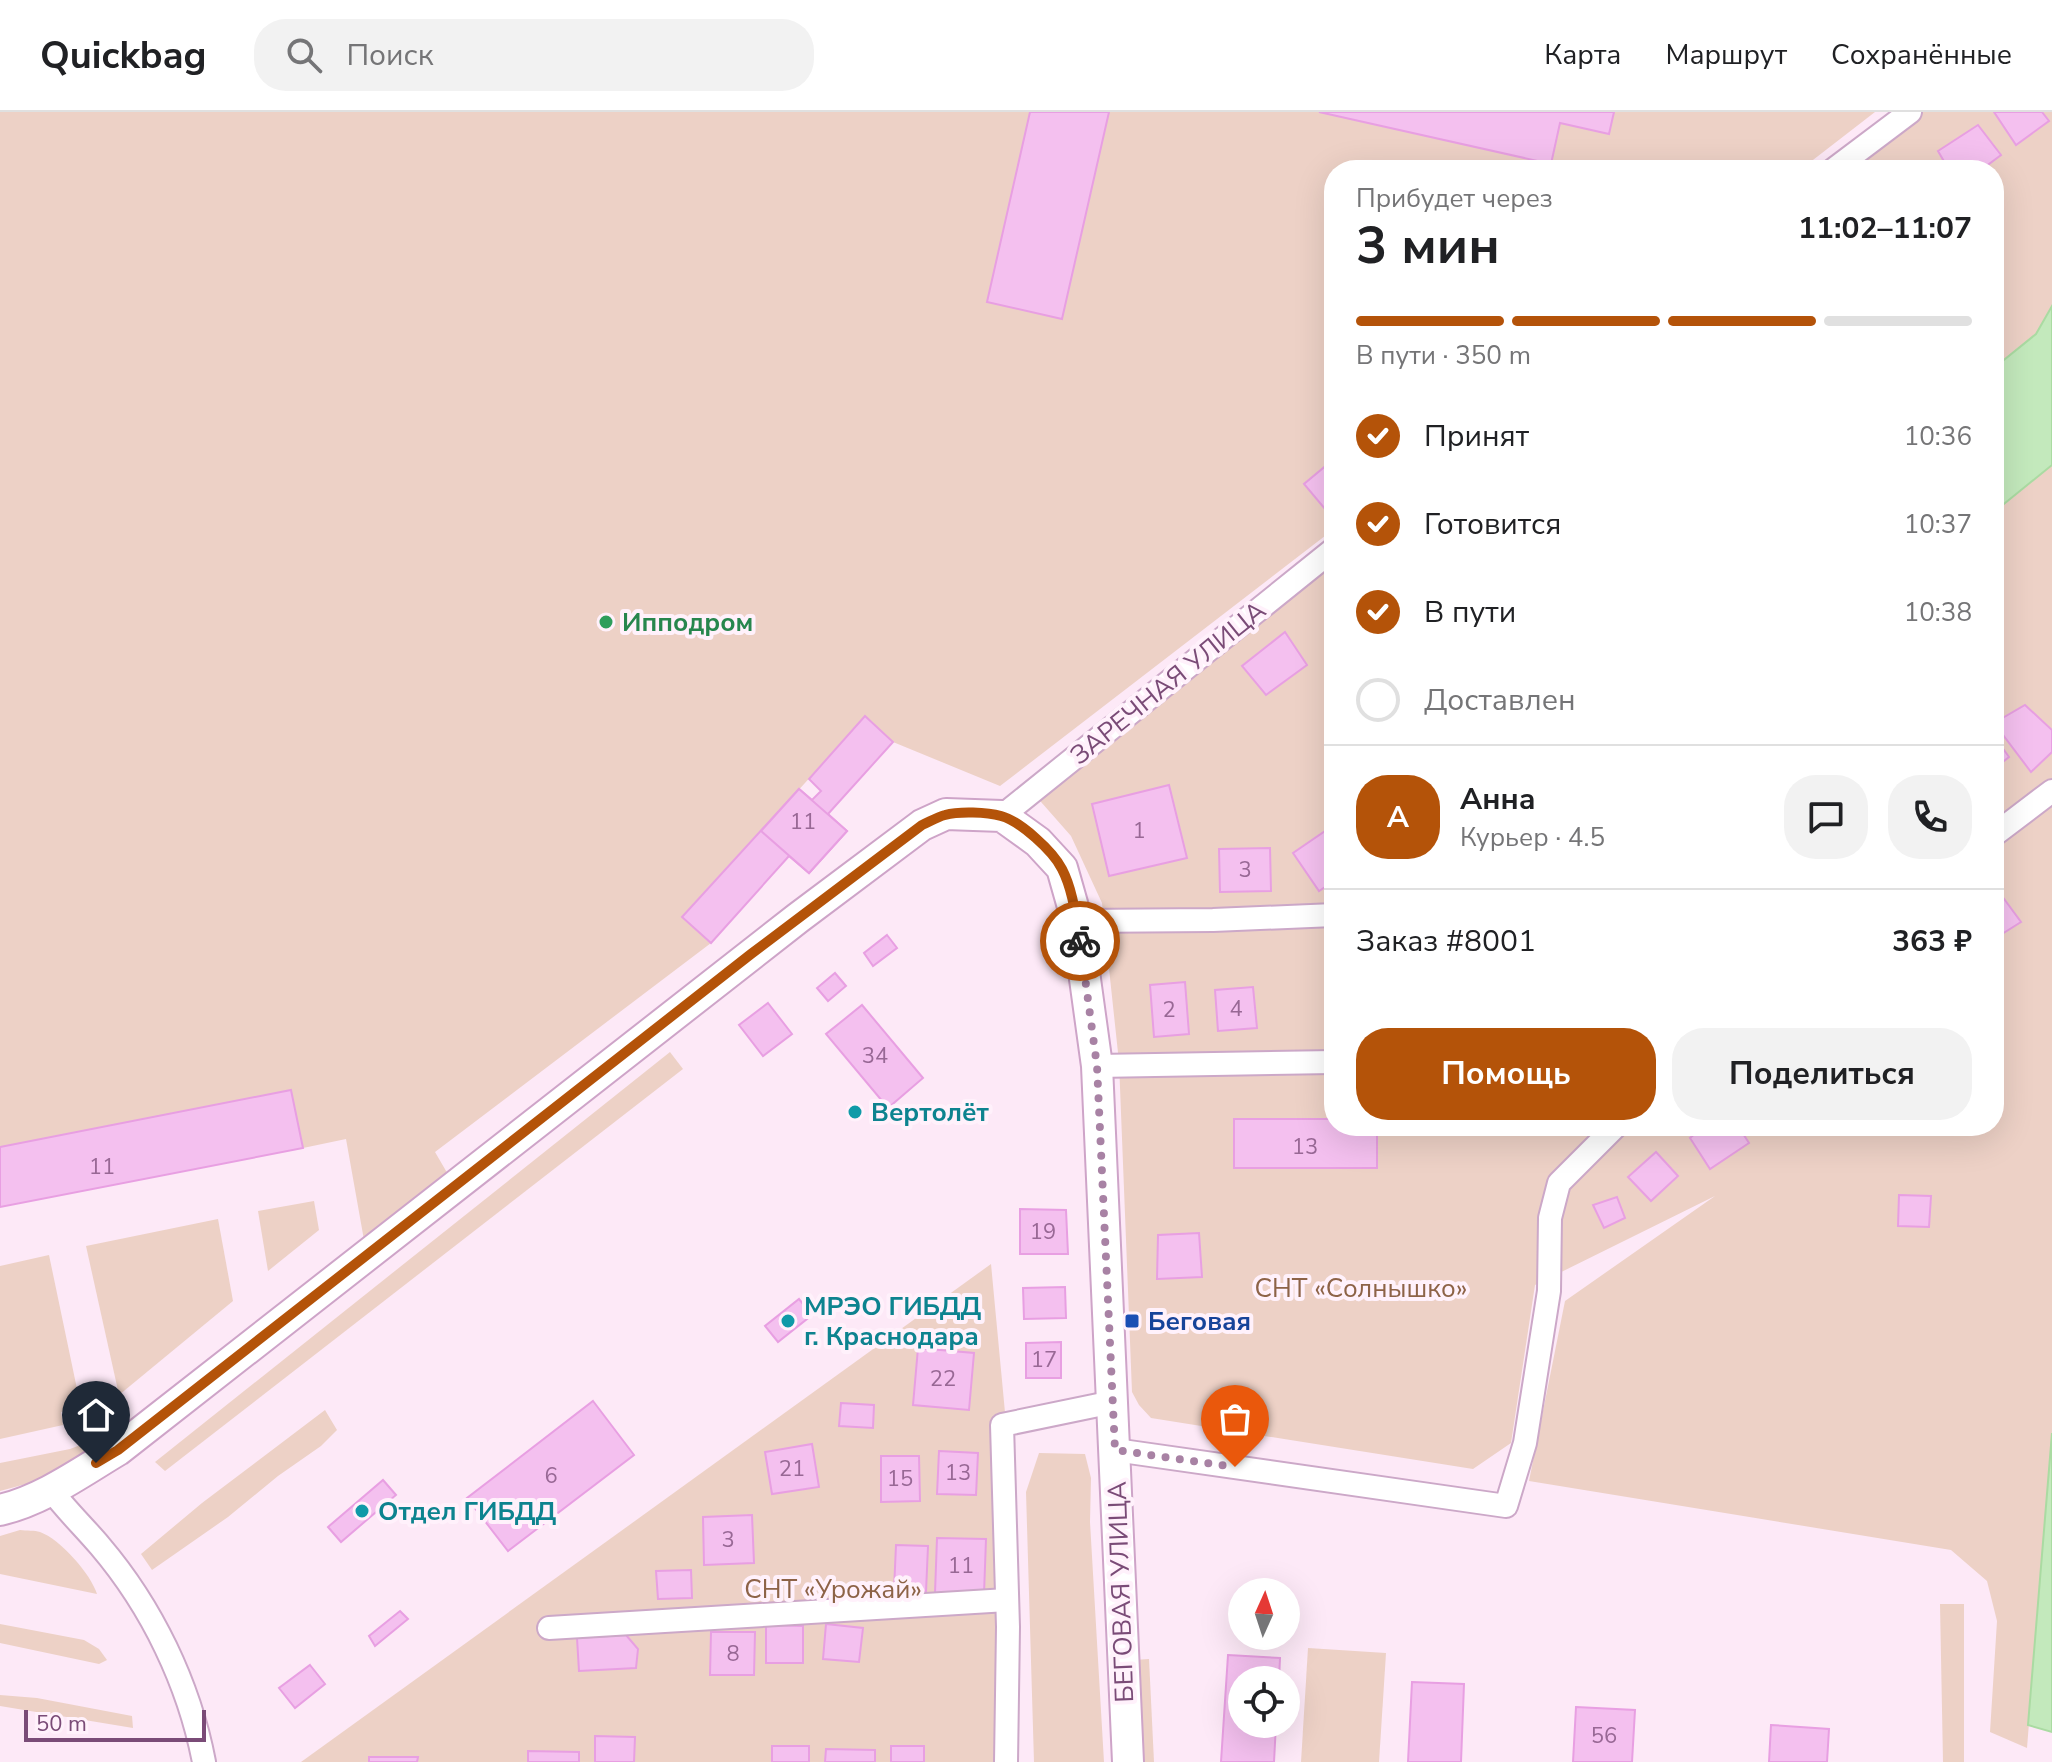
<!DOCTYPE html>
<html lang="ru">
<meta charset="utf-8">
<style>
body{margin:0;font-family:"Nunito Sans",sans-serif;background:#f2f2f2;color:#202124;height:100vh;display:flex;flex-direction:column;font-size:30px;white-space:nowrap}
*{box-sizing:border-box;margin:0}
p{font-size:26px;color:#757577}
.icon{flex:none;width:44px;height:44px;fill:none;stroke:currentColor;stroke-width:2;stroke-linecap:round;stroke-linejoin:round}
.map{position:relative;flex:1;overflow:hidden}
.panel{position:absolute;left:1324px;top:48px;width:680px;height:976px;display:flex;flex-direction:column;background:#fff;border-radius:32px;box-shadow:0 8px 32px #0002}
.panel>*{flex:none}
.needle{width:52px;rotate:3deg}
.controls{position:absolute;left:1228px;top:1466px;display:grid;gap:16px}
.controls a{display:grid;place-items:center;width:72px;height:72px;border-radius:50%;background:#fff;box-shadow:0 8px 32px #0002;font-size:40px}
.scale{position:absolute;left:24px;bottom:20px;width:182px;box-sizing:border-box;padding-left:8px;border:4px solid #7a4b77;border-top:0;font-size:22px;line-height:28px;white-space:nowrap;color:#7a4b77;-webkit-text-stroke:6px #fff1fb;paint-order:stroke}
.pin{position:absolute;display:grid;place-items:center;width:68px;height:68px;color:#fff;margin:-82px -34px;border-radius:50% 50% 50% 0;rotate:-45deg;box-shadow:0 0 8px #0007}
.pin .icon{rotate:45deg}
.courier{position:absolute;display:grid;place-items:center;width:80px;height:80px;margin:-40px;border:6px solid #b45309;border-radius:50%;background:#fff;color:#222;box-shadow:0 2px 10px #0007}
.head em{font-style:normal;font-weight:700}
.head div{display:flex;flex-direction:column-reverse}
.head{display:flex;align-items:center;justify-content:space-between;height:136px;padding:0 32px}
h1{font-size:52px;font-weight:700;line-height:60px}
.bar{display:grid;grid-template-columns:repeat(4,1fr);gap:12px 8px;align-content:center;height:96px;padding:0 32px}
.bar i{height:10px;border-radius:6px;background:#e0e0e0}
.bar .selected{background:#b45309}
.bar p{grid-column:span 4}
.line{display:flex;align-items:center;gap:20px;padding:0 32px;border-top:2px solid #e0e0e0}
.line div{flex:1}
.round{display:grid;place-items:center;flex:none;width:84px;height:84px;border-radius:32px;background:#f2f2f2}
ol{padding:0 32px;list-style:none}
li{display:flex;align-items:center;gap:24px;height:88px}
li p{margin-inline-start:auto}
li .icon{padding:8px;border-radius:50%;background:#b45309;color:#fff;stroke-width:4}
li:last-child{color:#757577}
li i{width:44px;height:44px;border:4px solid #e0e0e0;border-radius:50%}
.button{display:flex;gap:16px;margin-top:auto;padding:16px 32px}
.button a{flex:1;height:92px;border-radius:32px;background:#b45309;color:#fff;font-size:32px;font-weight:700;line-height:92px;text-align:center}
.button a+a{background:#f2f2f2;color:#202124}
header{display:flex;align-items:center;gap:48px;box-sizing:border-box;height:112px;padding:0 40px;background:#fff;border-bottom:2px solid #e0e0e0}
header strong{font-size:38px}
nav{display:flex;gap:44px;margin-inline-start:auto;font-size:28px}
.search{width:560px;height:72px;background:#f2f2f2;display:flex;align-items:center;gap:20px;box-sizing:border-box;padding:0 28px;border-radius:32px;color:#757577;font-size:30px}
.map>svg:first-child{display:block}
.green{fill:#edd1c6}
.water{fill:#c3e9bc;stroke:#aadba2;stroke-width:2}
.building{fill:#f4c0ef;stroke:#e89fe2;stroke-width:2}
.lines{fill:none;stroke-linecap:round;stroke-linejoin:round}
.street-casing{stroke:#cca8c8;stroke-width:26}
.secondary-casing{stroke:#cea4c8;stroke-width:34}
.street{stroke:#fff;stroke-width:22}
.secondary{stroke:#fff;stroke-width:30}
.done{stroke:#a882a4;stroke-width:8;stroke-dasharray:0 14.4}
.route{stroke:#b45309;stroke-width:10}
.leisure-dot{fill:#2e9e5b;stroke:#fff1fb;stroke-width:3}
.culture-dot{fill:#0f9aa8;stroke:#fff1fb;stroke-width:3}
.transit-dot{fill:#1a4fb4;stroke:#fff1fb;stroke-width:3}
.labels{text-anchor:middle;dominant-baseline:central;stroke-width:8;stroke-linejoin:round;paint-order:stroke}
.number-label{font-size:22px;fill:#986895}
.leisure-label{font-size:26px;font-weight:bold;fill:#27864d;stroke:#fff1fb;text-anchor:start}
.street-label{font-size:26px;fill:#7a4b77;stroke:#fff1fb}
.culture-label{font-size:26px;font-weight:bold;fill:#0d838f;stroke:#fff1fb;text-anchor:start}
.park-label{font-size:26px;fill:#8d6347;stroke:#fff1fb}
.transit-label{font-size:26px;font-weight:bold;fill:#164399;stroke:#fff1fb;text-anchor:start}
</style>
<header>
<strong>Quickbag</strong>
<div class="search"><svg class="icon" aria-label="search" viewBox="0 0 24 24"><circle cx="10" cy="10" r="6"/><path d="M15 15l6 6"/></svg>Поиск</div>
<nav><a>Карта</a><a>Маршрут</a><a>Сохранённые</a></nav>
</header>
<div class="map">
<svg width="2052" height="1650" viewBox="0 0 2052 1650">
<rect width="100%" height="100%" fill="#fde9f7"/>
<g class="green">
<path d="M 0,0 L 1875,0 L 1800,58 L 1334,58 L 1334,417 L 1000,674 L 893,630 L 865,605 L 683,805 L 711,831 L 435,1040 L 449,1064 L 364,1128 L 346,1027 L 303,1036 L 291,978 L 0,1035 Z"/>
<path d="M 1910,0 L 2052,0 L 2052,1321 L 2027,1636 L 1990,1620 L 1997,1509 L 1987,1469 L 1951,1438 L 1529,1369 L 1565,1189 L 1715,1084 L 1535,1173 L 1511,1331 L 1473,1357 L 1151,1306 L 1139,1293 L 1132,1280 L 1119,950 L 1102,791 L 1071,724 L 1034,682 L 1334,443 L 1334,1014 L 1994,1014 L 1994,58 L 1835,58 Z"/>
<path d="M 670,940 L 683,957 L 165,1359 L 155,1350 Z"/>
<path d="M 314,1089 L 319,1118 L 268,1159 L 258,1099 Z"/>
<path d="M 218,1107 L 233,1189 L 119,1283 L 86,1134 Z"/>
<path d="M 49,1143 L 81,1296 L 61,1300 L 63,1313 L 0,1327 L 0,1154 Z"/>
<path d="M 991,1152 L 1006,1311 L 1009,1650 L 301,1650 Z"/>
<path d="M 325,1298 L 337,1318 L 321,1334 L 278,1364 L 228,1405 L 152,1458 L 141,1442 L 202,1391 Z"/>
<path d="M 96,1327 L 101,1336 L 37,1369 L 0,1379 L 0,1351 L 70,1337 Z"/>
<path d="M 1039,1341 L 1085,1342 L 1091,1366 L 1090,1410 L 1104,1650 L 1034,1650 L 1026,1380 Z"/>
<path d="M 20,1418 C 26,1419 35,1418 40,1420 C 60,1427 91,1462 97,1482 L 0,1462 L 0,1424 Z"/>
<path d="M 1940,1492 L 1964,1492 L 1964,1650 L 1943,1650 Z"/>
<path d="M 0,1512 L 84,1528 L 99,1537 L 107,1548 L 99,1552 L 0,1531 Z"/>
<path d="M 1308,1536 L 1386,1541 L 1379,1650 L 1301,1650 Z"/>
<path d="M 1149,1547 L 1154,1650 L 1140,1650 L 1134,1548 Z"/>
<path d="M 0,1583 L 37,1586 L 132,1604 L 133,1616 L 0,1594 Z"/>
</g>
<g class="water">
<path d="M 2052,194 L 2052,353 L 1994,400 L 1994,256 L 2036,222 Z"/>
<path d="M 2052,1321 L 2052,1620 L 2028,1613 Z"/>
</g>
<g class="building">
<path d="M 1030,0 L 1109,0 L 1062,207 L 987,190 Z"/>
<path d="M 1319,0 L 1614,0 L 1609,22 L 1560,11 L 1551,52 Z"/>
<path d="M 1994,0 L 2042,0 L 2049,9 L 2016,33 Z"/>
<path d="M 1978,13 L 2001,43 L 1981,58 L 1949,58 L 1938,39 Z"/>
<path d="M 1334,347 L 1334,390 L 1325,397 L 1304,372 Z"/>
<path d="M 1285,520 L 1307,553 L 1266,583 L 1242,554 Z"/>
<path d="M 2025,593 L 2052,618 L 2052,640 L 2031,660 L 1994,611 Z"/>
<path d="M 865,604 L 893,630 L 828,702 L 847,719 L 809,761 L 789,744 L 711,831 L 682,805 L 799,677 L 812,688 L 821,679 L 809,667 Z"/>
<path d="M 1994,624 L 2009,645 L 1994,657 Z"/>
<path d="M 1169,673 L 1187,746 L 1109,764 L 1092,692 Z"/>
<path d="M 799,677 L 847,719 L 809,761 L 761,719 Z"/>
<path d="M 1334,713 L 1334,769 L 1319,779 L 1293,741 Z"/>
<path d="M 1270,736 L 1271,779 L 1220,780 L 1219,737 Z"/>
<path d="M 1999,780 L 2021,810 L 1994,827 L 1994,783 Z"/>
<path d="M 887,823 L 897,836 L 873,854 L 864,841 Z"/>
<path d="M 835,861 L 846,874 L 828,889 L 817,876 Z"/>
<path d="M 1185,870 L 1189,922 L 1154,925 L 1150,873 Z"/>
<path d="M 1253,875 L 1257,916 L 1218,919 L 1215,878 Z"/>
<path d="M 768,891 L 792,922 L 763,944 L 739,913 Z"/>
<path d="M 1328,891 L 1334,891 L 1334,931 L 1330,931 Z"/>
<path d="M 862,893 L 923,966 L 888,996 L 826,922 Z"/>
<path d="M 291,978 L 303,1036 L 0,1095 L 0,1035 Z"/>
<path d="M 1234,1007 L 1334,1007 L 1334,1014 L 1377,1014 L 1377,1056 L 1234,1056 Z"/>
<path d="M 1704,1014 L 1738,1014 L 1749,1031 L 1710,1057 L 1690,1026 Z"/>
<path d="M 1656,1040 L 1678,1064 L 1651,1089 L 1628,1065 Z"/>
<path d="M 1899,1083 L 1931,1084 L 1929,1115 L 1898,1114 Z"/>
<path d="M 1617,1085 L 1625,1106 L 1604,1116 L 1593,1093 Z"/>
<path d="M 1020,1097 L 1066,1098 L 1068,1142 L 1020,1142 Z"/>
<path d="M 1199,1121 L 1202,1165 L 1157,1167 L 1158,1123 Z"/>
<path d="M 1065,1175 L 1066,1206 L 1024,1207 L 1023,1176 Z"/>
<path d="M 799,1187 L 812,1203 L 778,1230 L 765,1214 Z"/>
<path d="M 1061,1230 L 1061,1266 L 1026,1266 L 1026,1231 Z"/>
<path d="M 918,1236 L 974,1241 L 969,1298 L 913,1293 Z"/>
<path d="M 593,1289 L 634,1343 L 508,1439 L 467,1386 Z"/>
<path d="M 841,1291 L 874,1293 L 873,1316 L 839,1314 Z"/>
<path d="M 812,1332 L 819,1375 L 772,1382 L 765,1340 Z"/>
<path d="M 939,1339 L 978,1341 L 976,1383 L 937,1382 Z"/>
<path d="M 881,1344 L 919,1344 L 920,1389 L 881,1390 Z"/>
<path d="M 383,1368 L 396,1383 L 341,1430 L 328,1415 Z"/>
<path d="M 752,1403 L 754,1451 L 704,1453 L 703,1405 Z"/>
<path d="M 937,1426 L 986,1427 L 984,1482 L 935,1481 Z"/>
<path d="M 896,1433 L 928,1434 L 926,1480 L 894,1478 Z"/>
<path d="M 691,1458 L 692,1486 L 658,1487 L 656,1459 Z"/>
<path d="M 400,1499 L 408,1507 L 375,1534 L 369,1524 Z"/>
<path d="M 826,1512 L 863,1516 L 859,1550 L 823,1547 Z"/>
<path d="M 766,1513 L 803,1514 L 803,1551 L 766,1551 Z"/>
<path d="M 711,1520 L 755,1520 L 754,1563 L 710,1563 Z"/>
<path d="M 626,1523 L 638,1537 L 636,1556 L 579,1559 L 577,1526 Z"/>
<path d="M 1228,1543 L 1280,1546 L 1279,1568 L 1242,1568 L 1242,1612 L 1276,1612 L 1274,1650 L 1221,1650 Z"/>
<path d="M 310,1553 L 325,1572 L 295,1596 L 279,1576 Z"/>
<path d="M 1412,1570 L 1464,1572 L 1461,1650 L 1408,1650 Z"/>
<path d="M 1576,1595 L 1635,1598 L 1632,1650 L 1573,1650 Z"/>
<path d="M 1771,1613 L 1829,1617 L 1827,1650 L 1769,1650 Z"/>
<path d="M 595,1624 L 635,1625 L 634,1650 L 595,1650 Z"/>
<rect x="772" y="1634" width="37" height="16"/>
<rect x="891" y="1634" width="33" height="16"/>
<path d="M 826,1637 L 875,1638 L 875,1650 L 825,1650 Z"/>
<path d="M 528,1639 L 579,1640 L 579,1650 L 528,1650 Z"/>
<path d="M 369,1645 L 418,1645 L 417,1650 L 369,1650 Z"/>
</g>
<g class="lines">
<g class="street-casing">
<g id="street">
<path d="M 1833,58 L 1910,0"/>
<path d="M 1002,704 L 1334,437"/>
<path d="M 1994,723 L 2052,679"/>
<path d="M 1077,809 L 1213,808 L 1334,803"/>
<path d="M 1097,954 L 1334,950"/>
<path d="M 1115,1338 L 1506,1394 L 1525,1331 L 1549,1179 L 1550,1106 L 1559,1071 L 1616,1014"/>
<path d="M 51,1378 C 66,1398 84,1415 100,1434 C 152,1495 189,1572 204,1650"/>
<path d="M 549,1516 L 1007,1488"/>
<path d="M 1006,1650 L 1008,1515 L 1002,1313 L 1113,1290"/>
</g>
</g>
<g class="secondary-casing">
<path id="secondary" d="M 0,1398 C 43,1388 81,1360 118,1338 L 798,806 L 922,713 L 946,702 L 1002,704 L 1038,730 L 1062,756 L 1077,809 L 1097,954 L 1128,1650"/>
</g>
<use href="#street" class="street"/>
<use href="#secondary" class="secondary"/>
</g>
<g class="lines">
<path class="done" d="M 1080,829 L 1097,954 L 1115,1338 L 1235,1355"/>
<path class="route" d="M 96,1351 L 118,1338 L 751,842 L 922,713 C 929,710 937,705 945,703 C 959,699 987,700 1001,704 C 1020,709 1053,739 1062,757 C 1073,778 1076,806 1080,829"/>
</g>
<circle class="leisure-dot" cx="606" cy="510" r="8"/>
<g class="culture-dot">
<circle cx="855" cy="1000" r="8"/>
<circle cx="788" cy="1209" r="8"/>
<circle cx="362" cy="1399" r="8"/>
</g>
<rect class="transit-dot" x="1124" y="1201" width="16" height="16" rx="4"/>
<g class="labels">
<g class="number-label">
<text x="803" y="710">11</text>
<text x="1139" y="719">1</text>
<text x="1245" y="758">3</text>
<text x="1236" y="897">4</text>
<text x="1169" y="898">2</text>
<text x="875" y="944">34</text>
<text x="1305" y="1035">13</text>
<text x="102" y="1055">11</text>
<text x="1043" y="1120">19</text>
<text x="1044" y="1248">17</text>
<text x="943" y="1267">22</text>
<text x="792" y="1357">21</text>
<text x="958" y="1361">13</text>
<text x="551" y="1364">6</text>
<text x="900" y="1367">15</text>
<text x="728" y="1428">3</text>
<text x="961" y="1454">11</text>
<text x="733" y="1542">8</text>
<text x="1604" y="1624">56</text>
</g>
<g class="leisure-label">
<text x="622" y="510">Ипподром</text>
</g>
<g class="street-label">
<text transform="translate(1168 571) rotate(-39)">ЗАРЕЧНАЯ УЛИЦА</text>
<text transform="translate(1121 1480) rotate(-92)">БЕГОВАЯ УЛИЦА</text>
</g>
<g class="culture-label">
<text x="871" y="1000">Вертолёт</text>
<text x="804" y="1194">МРЭО ГИБДД<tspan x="804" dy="30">г. Краснодара</tspan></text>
<text x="378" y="1399">Отдел ГИБДД</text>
</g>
<g class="park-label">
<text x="1361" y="1176">СНТ «Солнышко»</text>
<text x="833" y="1477">СНТ «Урожай»</text>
</g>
<g class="transit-label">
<text x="1148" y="1209">Беговая</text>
</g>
</g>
</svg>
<div class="controls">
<a><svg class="needle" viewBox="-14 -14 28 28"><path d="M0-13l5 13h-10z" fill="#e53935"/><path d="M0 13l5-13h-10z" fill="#757577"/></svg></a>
<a><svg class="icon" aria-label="locate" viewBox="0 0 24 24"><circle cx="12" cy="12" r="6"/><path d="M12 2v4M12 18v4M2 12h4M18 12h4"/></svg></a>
</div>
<div class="scale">50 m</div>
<div class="pin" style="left:1235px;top:1355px;background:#ea580c"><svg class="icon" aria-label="bag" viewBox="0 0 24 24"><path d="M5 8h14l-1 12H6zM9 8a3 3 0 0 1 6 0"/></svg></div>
<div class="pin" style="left:96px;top:1351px;background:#1f2937"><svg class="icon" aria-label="home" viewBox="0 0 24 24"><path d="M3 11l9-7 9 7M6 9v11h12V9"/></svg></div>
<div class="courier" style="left:1080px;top:829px"><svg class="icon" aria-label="bike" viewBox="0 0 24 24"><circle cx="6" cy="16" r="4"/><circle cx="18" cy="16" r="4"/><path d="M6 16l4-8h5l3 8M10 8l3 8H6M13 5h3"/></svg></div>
<section class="panel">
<div class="head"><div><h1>3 мин</h1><p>Прибудет через</p></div><em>11:02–11:07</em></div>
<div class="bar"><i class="selected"></i><i class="selected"></i><i class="selected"></i><i></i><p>В пути · 350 m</p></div>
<ol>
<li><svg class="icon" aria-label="check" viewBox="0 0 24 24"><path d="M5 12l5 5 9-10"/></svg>Принят<p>10:36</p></li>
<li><svg class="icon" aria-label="check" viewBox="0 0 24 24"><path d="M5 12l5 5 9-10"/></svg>Готовится<p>10:37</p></li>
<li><svg class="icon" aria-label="check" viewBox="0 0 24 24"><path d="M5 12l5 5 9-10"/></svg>В пути<p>10:38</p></li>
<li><i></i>Доставлен</li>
</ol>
<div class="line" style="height:144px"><b class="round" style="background:#b45309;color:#fff">А</b><div><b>Анна</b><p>Курьер · 4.5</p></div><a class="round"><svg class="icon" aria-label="chat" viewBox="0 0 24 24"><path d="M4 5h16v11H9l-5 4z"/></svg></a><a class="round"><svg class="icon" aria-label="phone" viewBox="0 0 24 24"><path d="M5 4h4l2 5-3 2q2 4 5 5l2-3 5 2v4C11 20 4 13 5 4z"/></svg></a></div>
<div class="line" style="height:104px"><div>Заказ #8001</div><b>363 ₽</b></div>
<div class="button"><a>Помощь</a><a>Поделиться</a></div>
</section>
</div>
